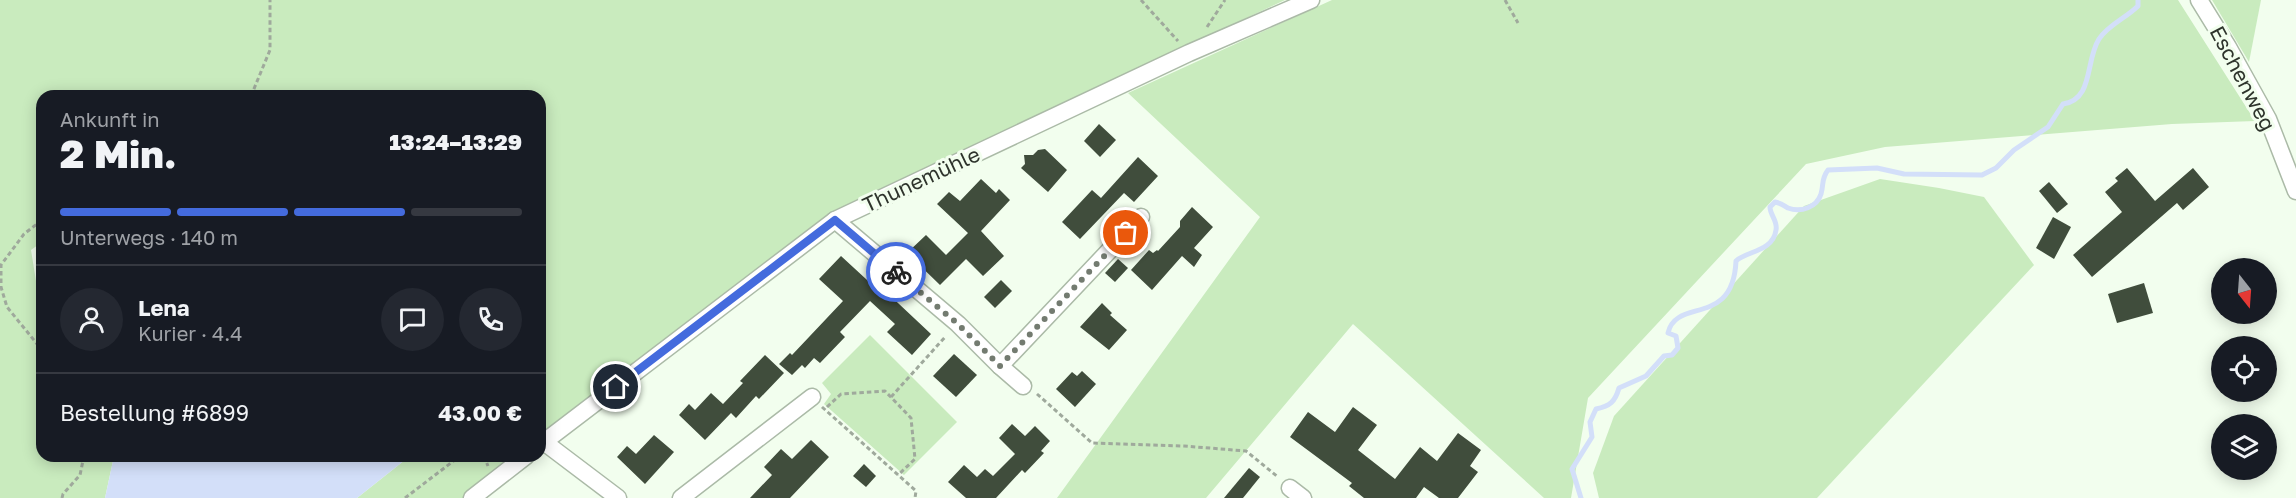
<!DOCTYPE html>
<html lang="de">
<meta charset="utf-8">
<style>
body{margin:0;font-family:"Golos Text",sans-serif;background:#242831;color:#f1f3f6;height:100vh;display:flex;flex-direction:column;font-size:22px;white-space:nowrap}
*{box-sizing:border-box;margin:0}
p{font-size:20px;color:#9ea1a6}
.icon{flex:none;width:33px;height:33px;fill:none;stroke:currentColor;stroke-width:2;stroke-linecap:round;stroke-linejoin:round}
.map{position:relative;flex:1;overflow:hidden}
.side{position:absolute;left:36px;top:90px;width:510px;height:372px;display:flex;flex-direction:column;background:#171b24;border-radius:18px;box-shadow:0 3px 15px #0003}
.side>*{flex:none}
.needle{width:39px;rotate:163deg}
.buttons{position:absolute;left:2211px;top:258px;display:grid;gap:12px}
.buttons a{display:grid;place-items:center;width:66px;height:66px;border-radius:50%;background:#171b24;box-shadow:0 3px 15px #0003;font-size:30px}
.pin{position:absolute;display:grid;place-items:center;width:51px;height:51px;color:#fff;margin:-26px;border:3px solid #fff;border-radius:50%;box-shadow:0 2px 6px #0007}
.courier{position:absolute;display:grid;place-items:center;width:60px;height:60px;margin:-30px;border:4px solid #446bdd;border-radius:50%;background:#fff;color:#222;box-shadow:0 2px 8px #0007}
.head em{font-style:normal;font-weight:800}
.head div{display:flex;flex-direction:column-reverse}
.head{display:flex;align-items:center;justify-content:space-between;height:102px;padding:0 24px}
h1{font-size:39px;font-weight:800;line-height:45px}
.bar{display:grid;grid-template-columns:repeat(4,1fr);gap:9px 6px;align-content:center;height:72px;padding:0 24px}
.bar i{height:8px;border-radius:4px;background:#363941}
.bar .active{background:#446bdd}
.bar p{grid-column:span 4}
.line{display:flex;align-items:center;gap:15px;padding:0 24px;border-top:2px solid #363941}
.line div{flex:1}
.round{display:grid;place-items:center;flex:none;width:63px;height:63px;border-radius:32px;background:#242831}
.map>svg:first-child{display:block}
.green{fill:#c9ebbe}
.water{fill:#d3dff9}
.lines{fill:none;stroke-linecap:round;stroke-linejoin:round}
.stream{stroke:#d3dff9;stroke-width:5}
.building{fill:#404d3c}
.minor-casing{stroke:#abbaa7;stroke-width:19}
.path{stroke:#9fa99c;stroke-width:3;stroke-dasharray:4.5 3;stroke-linecap:butt}
.minor{stroke:#fff;stroke-width:16}
.done{stroke:#737b70;stroke-width:6;stroke-dasharray:0 10.8}
.route{stroke:#446bdd;stroke-width:8}
.labels{text-anchor:middle;dominant-baseline:central;stroke-width:6;stroke-linejoin:round;paint-order:stroke}
.street-label{font-size:21px;fill:#2e342c;stroke:#f2feee}
</style>
<div class="map">
<svg width="2296" height="498" viewBox="0 0 2296 498">
<rect width="100%" height="100%" fill="#f2feee"/>
<g class="green">
<path d="M 0,0 L 1285,0 L 833,211 L 540,443 L 540,96 L 42,96 L 42,242 L 31,250 L 36,281 L 42,294 L 42,456 L 114,456 L 105,498 L 0,498 Z"/>
<path d="M 1332,0 L 2178,0 L 2255,121 L 2172,124 L 1885,147 L 1806,164 L 1588,398 L 1571,498 L 1544,498 L 1353,324 L 1206,498 L 1057,498 L 1260,217 L 1128,93 Z"/>
<path d="M 2212,0 L 2261,0 L 2249,62 Z"/>
<path d="M 1880,179 L 1939,188 L 1984,197 L 2034,265 L 1817,498 L 1599,498 L 1593,473 L 1614,416 L 1804,206 Z"/>
<path d="M 870,335 L 957,422 L 904,475 L 824,404 L 831,394 L 822,383 Z"/>
<path d="M 410,456 L 523,456 L 470,498 L 357,498 Z"/>
</g>
<path class="water" d="M 114,456 L 410,456 L 357,498 L 105,498 Z"/>
<g class="lines">
<path class="stream" d="M 1581,498 L 1572,469 L 1592,437 L 1590,422 L 1596,409 C 1610,406 1615,402 1619,388 L 1646,376 L 1664,356 L 1672,355 L 1678,348 L 1676,336 L 1668,333 C 1676,297 1733,328 1736,261 C 1746,251 1773,252 1776,230 C 1778,221 1770,215 1770,207 L 1775,202 C 1781,203 1783,205 1788,208 C 1801,213 1817,207 1821,194 C 1824,184 1821,179 1828,170 L 1877,168 L 1904,174 L 1982,175 L 1996,168 L 2014,150 L 2048,127 L 2063,104 C 2094,99 2085,61 2099,39 C 2108,25 2126,18 2138,6 L 2138,0"/>
</g>
<g class="building">
<path d="M 1099,124 L 1116,140 L 1100,157 L 1084,141 Z"/>
<path d="M 1045,149 L 1067,170 L 1048,192 L 1021,168 L 1025,164 L 1024,155 L 1033,155 L 1038,150 Z"/>
<path d="M 1138,157 L 1158,176 L 1134,202 L 1124,193 L 1080,239 L 1062,222 L 1092,190 L 1101,198 Z"/>
<path d="M 2127,168 L 2155,201 L 2193,168 L 2209,187 L 2183,210 L 2177,203 L 2092,277 L 2073,255 L 2122,212 L 2105,192 L 2118,181 L 2115,178 Z"/>
<path d="M 981,179 L 996,193 L 999,189 L 1010,200 L 981,231 L 1004,256 L 983,276 L 966,259 L 940,285 L 907,253 L 926,235 L 946,255 L 968,233 L 937,204 L 949,192 L 960,201 Z"/>
<path d="M 2049,182 L 2068,204 L 2057,213 L 2039,191 Z"/>
<path d="M 1192,207 L 1213,227 L 1194,248 L 1202,255 L 1194,267 L 1182,256 L 1152,290 L 1131,270 L 1149,250 L 1153,253 L 1157,250 L 1158,251 L 1180,227 L 1180,221 Z"/>
<path d="M 2053,217 L 2071,227 L 2054,259 L 2036,248 Z"/>
<path d="M 841,256 L 879,291 L 882,288 L 931,334 L 912,355 L 887,332 L 895,324 L 870,301 L 840,332 L 845,337 L 820,363 L 814,358 L 805,368 L 802,365 L 792,375 L 779,364 L 790,353 L 792,355 L 843,301 L 819,279 Z"/>
<path d="M 1118,259 L 1128,268 L 1115,282 L 1105,273 Z"/>
<path d="M 1001,280 L 1012,291 L 995,308 L 984,297 Z"/>
<path d="M 2144,283 L 2153,313 L 2117,323 L 2108,294 Z"/>
<path d="M 1102,303 L 1112,313 L 1110,315 L 1127,330 L 1109,350 L 1080,327 Z"/>
<path d="M 954,354 L 977,375 L 956,397 L 933,376 Z"/>
<path d="M 765,355 L 784,373 L 759,399 L 756,396 L 736,418 L 731,413 L 705,440 L 679,415 L 689,404 L 695,410 L 711,393 L 723,404 L 743,383 L 740,381 Z"/>
<path d="M 1082,371 L 1096,384 L 1075,407 L 1056,389 L 1072,372 L 1077,376 Z"/>
<path d="M 1353,407 L 1377,425 L 1358,450 L 1395,479 L 1420,447 L 1437,461 L 1458,433 L 1481,450 L 1470,466 L 1478,472 L 1458,498 L 1439,498 L 1424,487 L 1416,498 L 1364,498 L 1349,486 L 1352,483 L 1290,437 L 1308,412 L 1335,432 Z"/>
<path d="M 1012,424 L 1025,436 L 1035,426 L 1050,441 L 1041,451 L 1044,453 L 1025,473 L 1022,470 L 996,498 L 966,498 L 948,482 L 964,465 L 977,477 L 985,469 L 993,476 L 1015,454 L 999,438 Z"/>
<path d="M 654,435 L 674,452 L 645,484 L 617,457 L 627,446 L 636,454 Z"/>
<path d="M 811,440 L 829,457 L 790,498 L 750,498 L 772,475 L 764,467 L 781,449 L 792,459 Z"/>
<path d="M 864,464 L 876,476 L 866,487 L 853,476 Z"/>
<path d="M 1249,468 L 1260,477 L 1243,498 L 1224,498 Z"/>
</g>
<g class="lines">
<g class="minor-casing">
<g id="minor">
<path d="M 2199,0 L 2228,47 L 2268,119 L 2296,191"/>
<path d="M 835,220 L 958,324 L 1000,366 L 1023,386"/>
<path d="M 1000,366 L 1141,217"/>
<path d="M 544,442 L 618,498"/>
<path d="M 540,445 L 835,220 L 1189,53 L 1311,0"/>
<path d="M 1290,488 L 1303,498"/>
<path d="M 472,498 L 526,456"/>
<path d="M 681,498 L 812,397"/>
</g>
</g>
<g class="path">
<path d="M 1141,0 L 1178,41"/>
<path d="M 1505,0 L 1518,23"/>
<path d="M 1207,27 L 1225,0"/>
<path d="M 251,96 L 270,50 L 270,0"/>
<path d="M 42,220 L 24,234 L 1,265 L 1,287 L 7,307 L 42,350"/>
<path d="M 1037,394 L 1092,443 L 1184,446 L 1246,451 L 1278,477"/>
<path d="M 891,397 L 946,336"/>
<path d="M 822,407 L 916,491 L 915,498"/>
<path d="M 827,407 L 841,394 L 885,391 L 911,418 L 915,459 L 898,475"/>
<path d="M 484,456 L 488,466"/>
<path d="M 62,498 L 63,494 L 80,475 L 84,456"/>
<path d="M 405,498 L 460,456"/>
</g>
<use href="#minor" class="minor"/>
</g>
<g class="lines">
<path class="done" d="M 896,272 L 958,324 L 1000,366 L 1126,233"/>
<path class="route" d="M 616,387 L 835,220 L 896,272"/>
</g>
<g class="labels">
<g class="street-label">
<text transform="translate(2243 78) rotate(62)">Eschenweg</text>
<text transform="translate(921 179) rotate(-25)">Thunemühle</text>
</g>
</g>
</svg>
<div class="buttons">
<a><svg class="needle" viewBox="-14 -14 28 28"><path d="M0-13l5 13h-10z" fill="#e53935"/><path d="M0 13l5-13h-10z" fill="#9ea1a6"/></svg></a>
<a><svg class="icon" aria-label="locate" viewBox="0 0 24 24"><circle cx="12" cy="12" r="6"/><path d="M12 2v4M12 18v4M2 12h4M18 12h4"/></svg></a>
<a><svg class="icon" aria-label="layers" viewBox="0 0 24 24"><path d="M12 4l9 5-9 5-9-5zM3 14l9 5 9-5"/></svg></a>
</div>
<div class="pin" style="left:1126px;top:233px;background:#ea580c"><svg class="icon" aria-label="bag" viewBox="0 0 24 24"><path d="M5 8h14l-1 12H6zM9 8a3 3 0 0 1 6 0"/></svg></div>
<div class="pin" style="left:616px;top:387px;background:#1f2937"><svg class="icon" aria-label="home" viewBox="0 0 24 24"><path d="M3 11l9-7 9 7M6 9v11h12V9"/></svg></div>
<div class="courier" style="left:896px;top:272px"><svg class="icon" aria-label="bike" viewBox="0 0 24 24"><circle cx="6" cy="16" r="4"/><circle cx="18" cy="16" r="4"/><path d="M6 16l4-8h5l3 8M10 8l3 8H6M13 5h3"/></svg></div>
<section class="side">
<div class="head"><div><h1>2 Min.</h1><p>Ankunft in</p></div><em>13:24–13:29</em></div>
<div class="bar"><i class="active"></i><i class="active"></i><i class="active"></i><i></i><p>Unterwegs · 140 m</p></div>
<div class="line" style="height:108px"><a class="round"><svg class="icon" aria-label="person" viewBox="0 0 24 24"><circle cx="12" cy="8" r="4"/><path d="M4 21q1-7 8-7t8 7"/></svg></a><div><b>Lena</b><p>Kurier · 4.4</p></div><a class="round"><svg class="icon" aria-label="chat" viewBox="0 0 24 24"><path d="M4 5h16v11H9l-5 4z"/></svg></a><a class="round"><svg class="icon" aria-label="phone" viewBox="0 0 24 24"><path d="M5 4h4l2 5-3 2q2 4 5 5l2-3 5 2v4C11 20 4 13 5 4z"/></svg></a></div>
<div class="line" style="height:78px"><div>Bestellung #6899</div><b>43.00 €</b></div>
</section>
</div>
